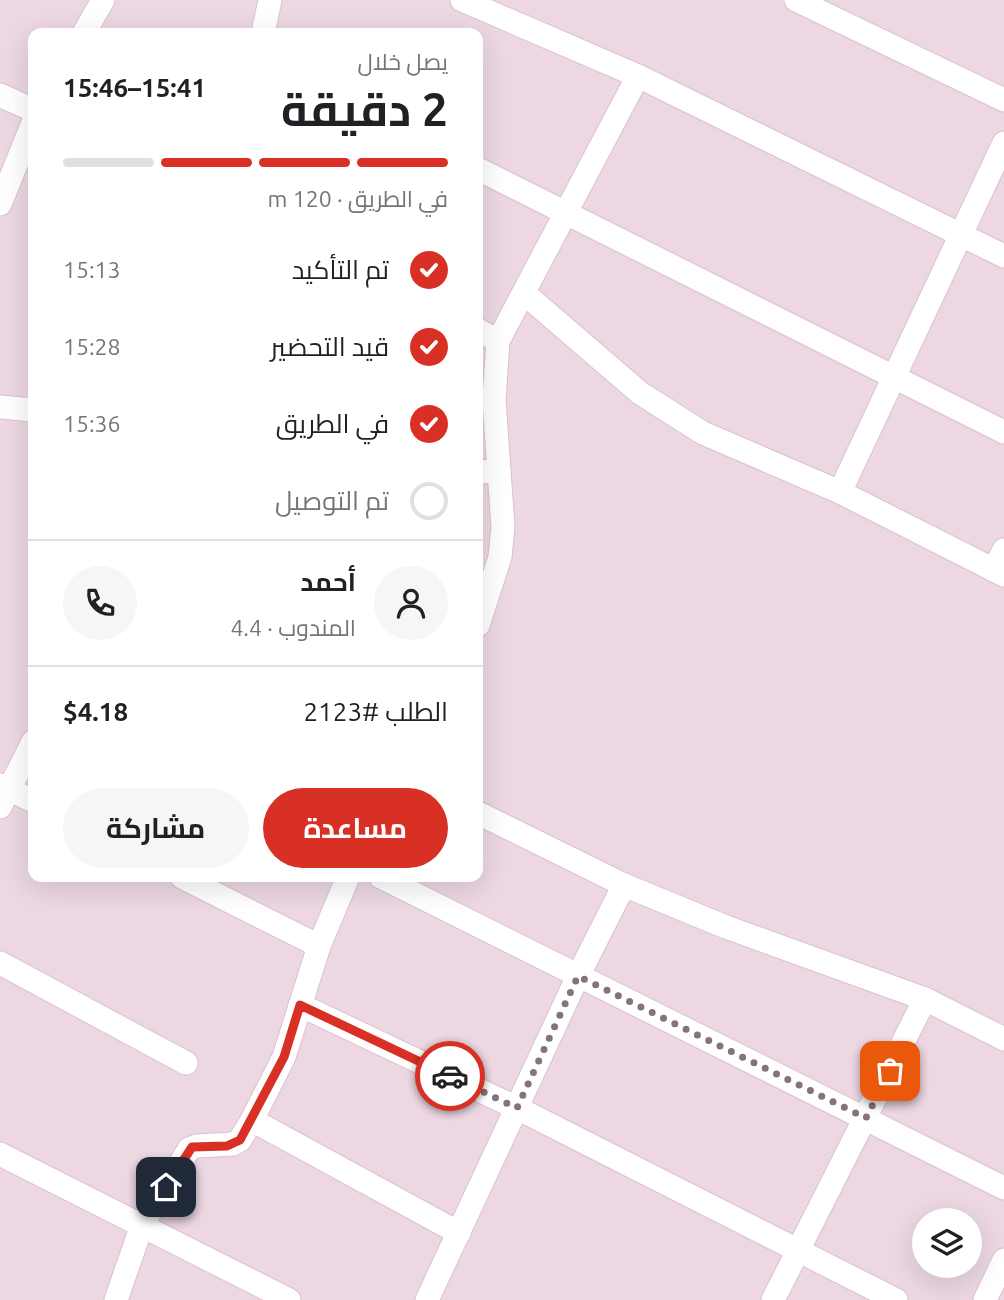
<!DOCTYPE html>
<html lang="ar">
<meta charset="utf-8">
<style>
body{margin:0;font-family:Ubuntu,Cairo,sans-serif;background:#f6f6f6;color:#202124;direction:rtl;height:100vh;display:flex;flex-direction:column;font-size:26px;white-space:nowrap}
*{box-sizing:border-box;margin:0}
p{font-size:23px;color:#757577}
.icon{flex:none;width:38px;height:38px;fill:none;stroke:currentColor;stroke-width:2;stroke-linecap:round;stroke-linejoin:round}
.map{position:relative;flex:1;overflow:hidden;direction:ltr}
.details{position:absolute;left:28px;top:28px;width:455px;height:854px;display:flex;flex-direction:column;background:#fff;border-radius:14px;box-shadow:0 7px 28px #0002;direction:rtl}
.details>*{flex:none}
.tools{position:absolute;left:912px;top:1208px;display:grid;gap:14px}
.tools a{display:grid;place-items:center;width:70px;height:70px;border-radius:50%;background:#fff;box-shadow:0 7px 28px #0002;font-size:35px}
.pin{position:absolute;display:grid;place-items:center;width:60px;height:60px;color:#fff;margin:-30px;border-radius:14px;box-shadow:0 4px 10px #0006}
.courier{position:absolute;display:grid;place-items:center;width:70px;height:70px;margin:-35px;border:5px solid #d93025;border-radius:50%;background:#fff;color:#222;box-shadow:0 2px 9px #0007}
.head em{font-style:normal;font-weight:700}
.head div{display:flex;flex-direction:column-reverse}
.head{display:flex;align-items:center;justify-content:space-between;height:119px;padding:0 35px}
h1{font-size:46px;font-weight:700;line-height:52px}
.bar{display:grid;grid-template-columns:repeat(4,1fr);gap:10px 7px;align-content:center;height:84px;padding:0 35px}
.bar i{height:9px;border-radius:5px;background:#e0e0e0}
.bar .selected{background:#d93025}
.bar p{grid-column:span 4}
.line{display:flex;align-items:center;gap:18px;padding:0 35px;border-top:2px solid #e0e0e0}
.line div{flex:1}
.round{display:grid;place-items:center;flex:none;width:74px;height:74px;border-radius:37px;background:#f6f6f6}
ol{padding:0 35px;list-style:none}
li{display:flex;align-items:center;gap:21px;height:77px}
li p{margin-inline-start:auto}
li .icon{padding:7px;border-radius:50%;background:#d93025;color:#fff;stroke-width:4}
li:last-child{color:#757577}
li i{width:38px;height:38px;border:4px solid #e0e0e0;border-radius:50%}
.action{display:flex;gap:14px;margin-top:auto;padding:14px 35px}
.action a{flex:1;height:80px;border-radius:42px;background:#d93025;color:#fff;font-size:28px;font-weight:700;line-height:80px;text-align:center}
.action a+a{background:#f6f6f6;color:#202124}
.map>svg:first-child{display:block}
.residential{fill:#ecd7e2;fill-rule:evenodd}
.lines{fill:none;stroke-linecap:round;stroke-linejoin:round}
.street-casing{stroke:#dbc1cf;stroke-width:25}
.street{stroke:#fff;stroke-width:23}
.done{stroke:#84727c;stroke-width:7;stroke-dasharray:0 12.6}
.route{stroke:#d93025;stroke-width:9}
</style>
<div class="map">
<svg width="1004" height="1300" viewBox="0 0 1004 1300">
<rect width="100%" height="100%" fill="#f4e5ed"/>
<path class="residential" d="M 0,0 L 1004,0 L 1004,1300 L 0,1300 ZM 33,33 L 478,33 L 478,877 L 33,877 ZM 924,1220 L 970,1220 L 970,1265 L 924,1265 Z"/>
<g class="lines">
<g class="street-casing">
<g id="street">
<path d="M 462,0 L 638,76 L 1004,256"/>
<path d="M 796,0 L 1004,100"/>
<path d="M 84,33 L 103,0"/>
<path d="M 263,33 L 270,0"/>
<path d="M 0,95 L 33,110"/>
<path d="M 478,169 L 1004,432"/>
<path d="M 0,204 L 33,123"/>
<path d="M 525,294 L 640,393 L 703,433 L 840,492 L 1004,575"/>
<path d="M 478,330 L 498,341"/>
<path d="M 0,407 L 33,410"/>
<path d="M 478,472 L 499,471"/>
<path d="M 840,492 L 1004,143"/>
<path d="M 994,570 L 1004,550"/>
<path d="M 478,625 L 500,557 L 503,527 L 494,400 L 498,341 L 638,76"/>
<path d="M 0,785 L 33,801"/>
<path d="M 0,807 L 33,742"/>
<path d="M 478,813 L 624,885 L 726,927 L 925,999 L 1004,1039"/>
<path d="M 182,877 L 319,946"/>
<path d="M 381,877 L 1004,1188"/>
<path d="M 0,963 L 186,1063"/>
<path d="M 300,1005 L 517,1108 L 896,1300"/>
<path d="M 252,1120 L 459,1233"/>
<path d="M 0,1154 L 289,1300"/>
<path d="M 116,1300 L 142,1225 L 189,1149 L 197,1146 L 233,1144 L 240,1140 L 252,1120 L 284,1057 L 319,946 L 348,877"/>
<path d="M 427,1300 L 578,976 L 624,885"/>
<path d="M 773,1300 L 925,999"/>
<path d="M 985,1300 L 1004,1260"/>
</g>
</g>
<use href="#street" class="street"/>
</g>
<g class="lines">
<path class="done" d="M 450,1076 L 517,1108 L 578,976 L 866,1118 L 890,1071"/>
<path class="route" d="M 166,1187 L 192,1147 L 227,1146 L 240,1140 L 284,1057 L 300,1005 L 450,1076"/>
</g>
</svg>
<div class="tools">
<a><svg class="icon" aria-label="layers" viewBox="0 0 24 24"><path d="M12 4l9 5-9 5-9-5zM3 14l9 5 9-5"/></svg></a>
</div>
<div class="pin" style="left:890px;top:1071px;background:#ea580c"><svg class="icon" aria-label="bag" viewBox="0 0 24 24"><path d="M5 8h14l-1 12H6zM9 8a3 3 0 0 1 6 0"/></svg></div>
<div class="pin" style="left:166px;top:1187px;background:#1f2937"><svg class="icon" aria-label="home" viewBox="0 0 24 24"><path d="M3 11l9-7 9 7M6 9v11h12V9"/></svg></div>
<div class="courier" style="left:450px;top:1076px"><svg class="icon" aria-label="car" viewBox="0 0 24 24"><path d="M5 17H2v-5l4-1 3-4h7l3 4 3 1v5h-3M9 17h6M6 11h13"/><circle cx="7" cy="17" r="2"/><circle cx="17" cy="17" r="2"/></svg></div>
<section class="details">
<div class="head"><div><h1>2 دقيقة</h1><p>يصل خلال</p></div><em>15:41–15:46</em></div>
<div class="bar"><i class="selected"></i><i class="selected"></i><i class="selected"></i><i></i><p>في الطريق · 120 m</p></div>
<ol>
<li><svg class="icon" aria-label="check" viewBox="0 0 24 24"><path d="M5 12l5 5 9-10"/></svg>تم التأكيد<p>15:13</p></li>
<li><svg class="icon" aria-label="check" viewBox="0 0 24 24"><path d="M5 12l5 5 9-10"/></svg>قيد التحضير<p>15:28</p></li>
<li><svg class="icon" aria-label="check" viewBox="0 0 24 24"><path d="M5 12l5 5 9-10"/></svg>في الطريق<p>15:36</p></li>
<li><i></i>تم التوصيل</li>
</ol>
<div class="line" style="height:126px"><a class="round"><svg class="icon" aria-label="person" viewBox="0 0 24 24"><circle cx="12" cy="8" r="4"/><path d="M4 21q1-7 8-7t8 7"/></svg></a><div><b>أحمد</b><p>المندوب · 4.4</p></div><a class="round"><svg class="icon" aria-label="phone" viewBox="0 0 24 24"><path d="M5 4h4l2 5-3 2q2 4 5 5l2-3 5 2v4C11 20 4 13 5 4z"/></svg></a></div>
<div class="line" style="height:91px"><div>الطلب #2123</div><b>$4.18</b></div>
<div class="action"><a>مساعدة</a><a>مشاركة</a></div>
</section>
</div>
